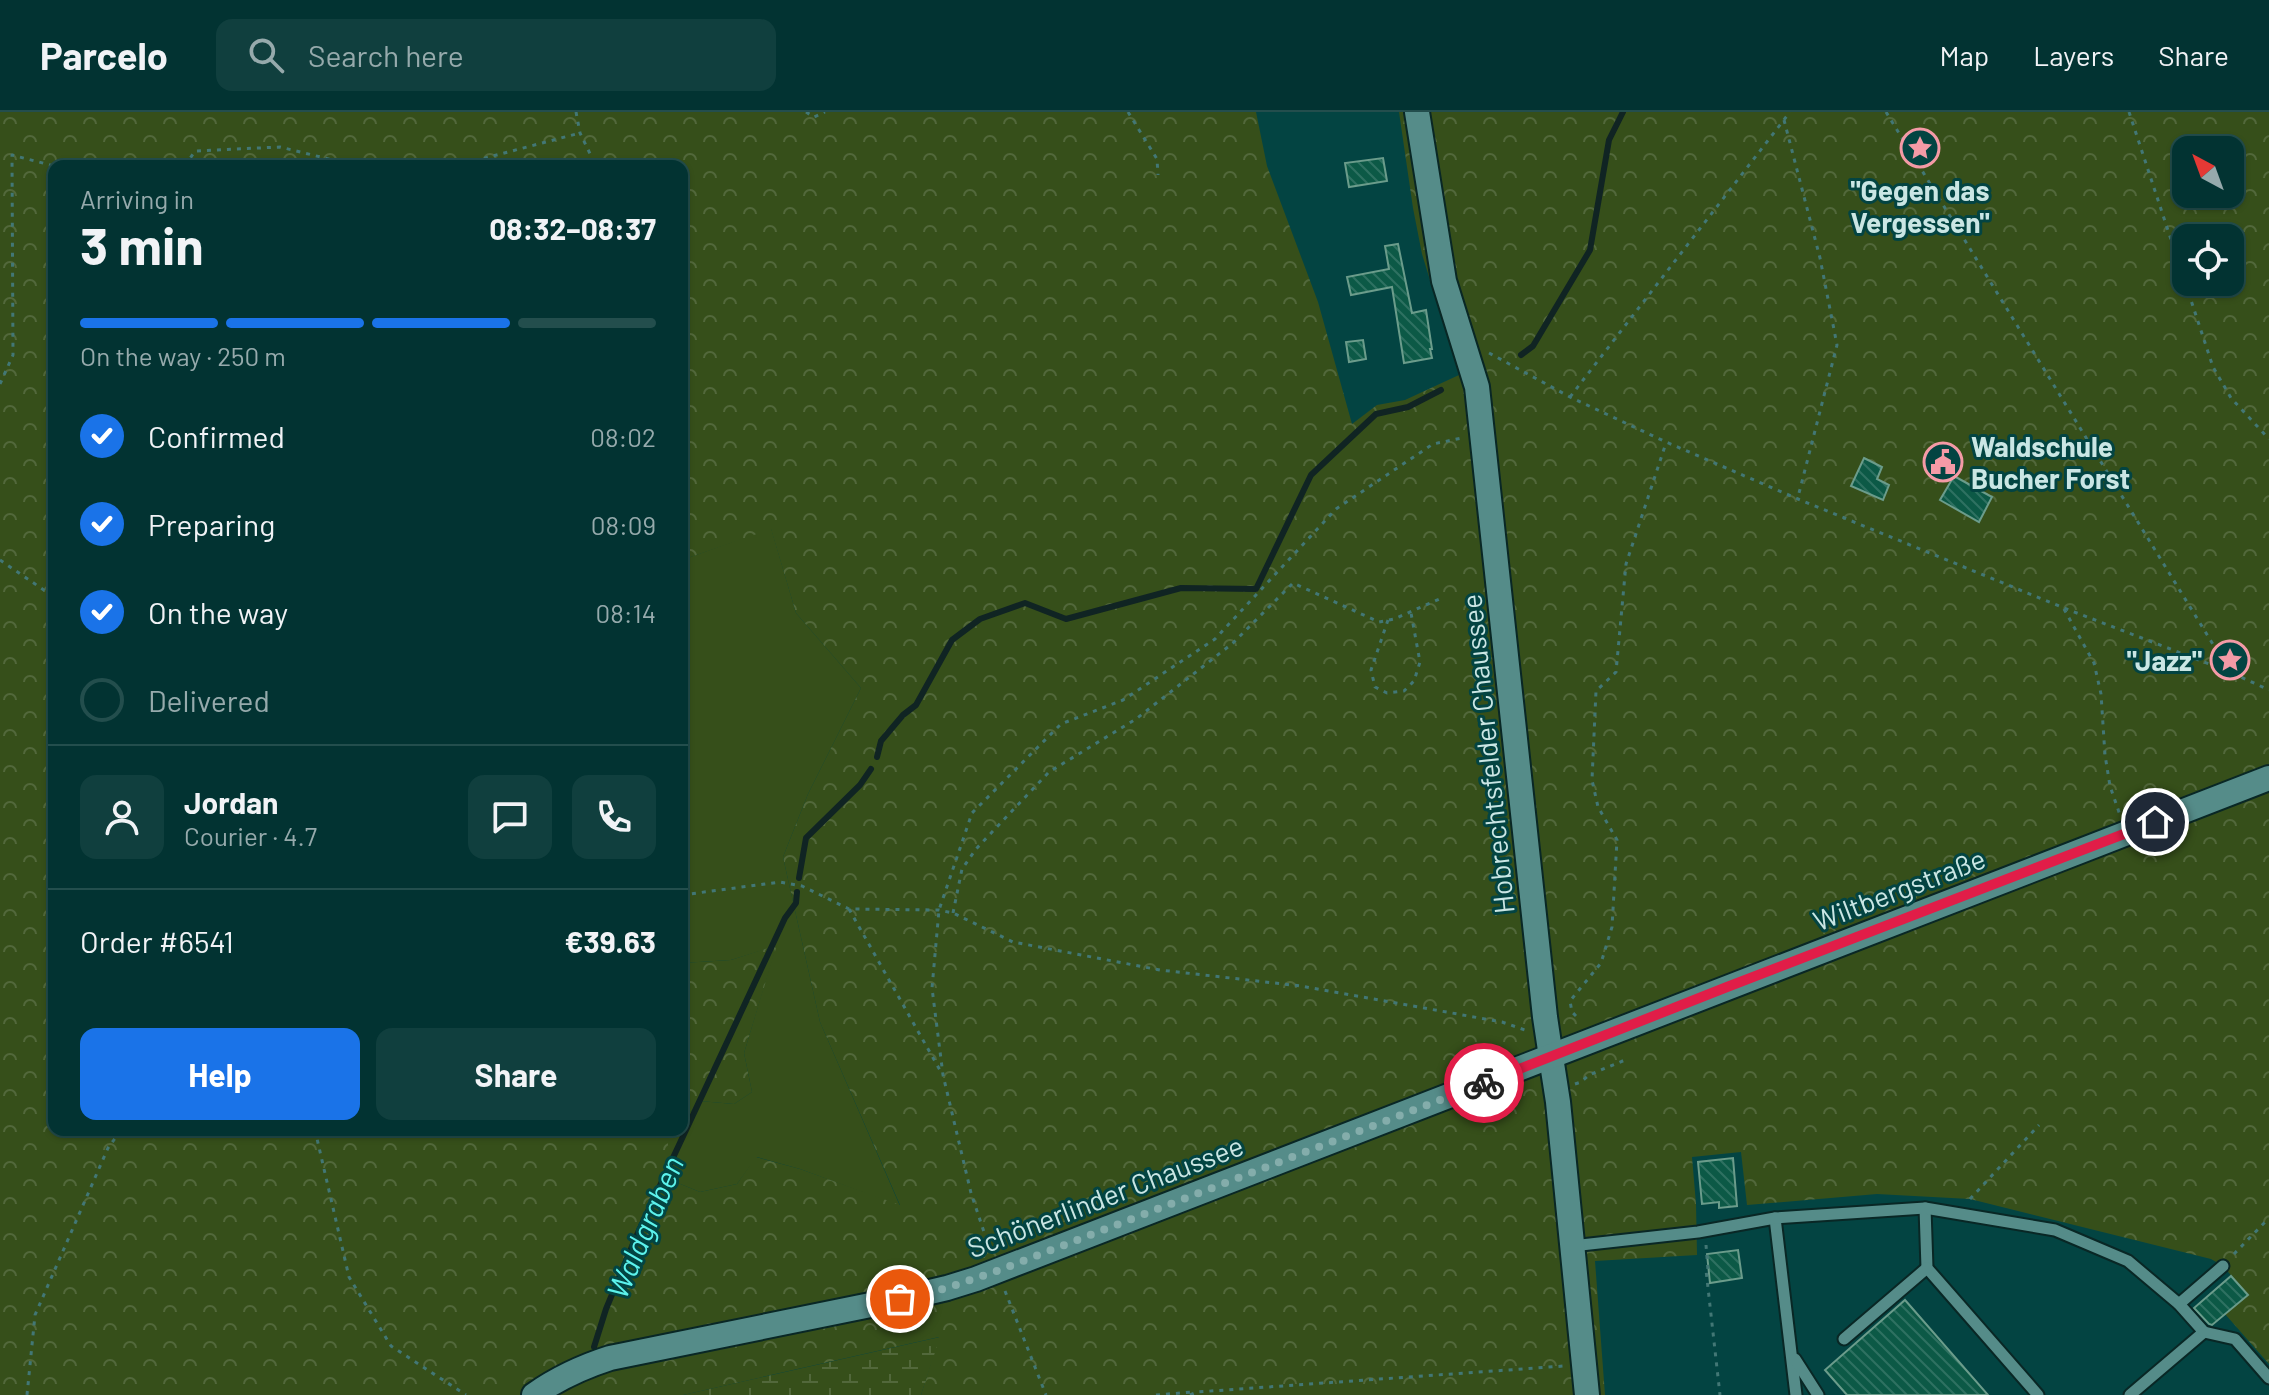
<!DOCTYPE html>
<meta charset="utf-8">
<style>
body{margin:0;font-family:Barlow,sans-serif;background:#103f3e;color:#f1f3f6;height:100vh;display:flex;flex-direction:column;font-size:30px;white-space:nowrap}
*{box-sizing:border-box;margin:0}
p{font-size:26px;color:#96aaac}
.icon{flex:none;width:44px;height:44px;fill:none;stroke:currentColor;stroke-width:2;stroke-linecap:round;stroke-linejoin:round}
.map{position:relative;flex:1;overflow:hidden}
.drawer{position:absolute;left:48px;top:48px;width:640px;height:976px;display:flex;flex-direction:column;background:#023332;border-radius:16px;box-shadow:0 2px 6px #0004,0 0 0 2px #234e4d}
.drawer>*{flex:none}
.needle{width:52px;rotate:319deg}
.controls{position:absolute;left:2172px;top:24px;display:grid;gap:16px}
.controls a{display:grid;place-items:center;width:72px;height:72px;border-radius:16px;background:#023332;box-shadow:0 2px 6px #0004,0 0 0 2px #234e4d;font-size:40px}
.pin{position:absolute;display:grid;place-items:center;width:68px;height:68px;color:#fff;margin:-34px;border:4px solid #fff;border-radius:50%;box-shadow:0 2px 8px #0007}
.courier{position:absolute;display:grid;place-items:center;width:80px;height:80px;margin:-40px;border:6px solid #e11d48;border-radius:50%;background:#fff;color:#222;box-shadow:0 2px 10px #0007}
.summary em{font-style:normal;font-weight:700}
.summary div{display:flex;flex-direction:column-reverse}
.summary{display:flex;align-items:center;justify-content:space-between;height:136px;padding:0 32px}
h1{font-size:52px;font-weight:700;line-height:60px}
.bar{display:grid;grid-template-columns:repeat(4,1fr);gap:12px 8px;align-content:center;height:96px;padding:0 32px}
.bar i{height:10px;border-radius:6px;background:#234e4d}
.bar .on{background:#1a73e8}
.bar p{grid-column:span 4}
.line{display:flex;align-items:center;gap:20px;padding:0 32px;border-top:2px solid #234e4d}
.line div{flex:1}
.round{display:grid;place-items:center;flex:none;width:84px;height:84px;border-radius:16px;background:#103f3e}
ol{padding:0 32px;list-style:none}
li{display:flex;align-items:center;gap:24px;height:88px}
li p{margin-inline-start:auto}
li .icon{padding:8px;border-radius:50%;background:#1a73e8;color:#fff;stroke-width:4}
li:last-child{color:#96aaac}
li i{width:44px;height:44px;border:4px solid #234e4d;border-radius:50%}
.primary-button{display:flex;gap:16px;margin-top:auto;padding:16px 32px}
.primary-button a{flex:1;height:92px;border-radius:16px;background:#1a73e8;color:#fff;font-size:32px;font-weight:700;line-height:92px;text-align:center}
.primary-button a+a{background:#103f3e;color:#f1f3f6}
header{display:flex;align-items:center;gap:48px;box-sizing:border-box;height:112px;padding:0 40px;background:#023332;border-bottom:2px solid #234e4d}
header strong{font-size:38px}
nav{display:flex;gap:44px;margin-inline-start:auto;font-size:28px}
.search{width:560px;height:72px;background:#103f3e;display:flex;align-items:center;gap:20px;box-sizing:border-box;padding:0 28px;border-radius:16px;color:#96aaac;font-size:30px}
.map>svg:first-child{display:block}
.grass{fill:#364f1a}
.forest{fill:url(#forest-crowns);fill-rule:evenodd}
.wetland{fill:url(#wetland-marsh)}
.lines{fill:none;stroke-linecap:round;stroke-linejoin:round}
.stream{stroke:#102423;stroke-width:6}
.building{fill:url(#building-back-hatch);stroke:#6b9c8b;stroke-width:2}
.service-casing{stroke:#092725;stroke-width:15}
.tertiary-casing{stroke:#092725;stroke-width:28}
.secondary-casing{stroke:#092725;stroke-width:28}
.path{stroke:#427775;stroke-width:3;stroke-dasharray:4 6;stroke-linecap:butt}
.service{stroke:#558c89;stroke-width:11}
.tertiary{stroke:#558c89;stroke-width:24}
.secondary{stroke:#558c89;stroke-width:24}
.done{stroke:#84adab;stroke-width:8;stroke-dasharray:0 14.4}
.route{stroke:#e11d48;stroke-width:10}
.labels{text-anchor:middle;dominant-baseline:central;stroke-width:6;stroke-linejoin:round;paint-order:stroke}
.poi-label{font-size:28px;font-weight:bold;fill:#cae6e4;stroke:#034442}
.street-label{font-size:28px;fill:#cae6e4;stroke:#034442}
.water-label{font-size:30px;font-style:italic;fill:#5cf2ec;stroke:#034442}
</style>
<header>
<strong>Parcelo</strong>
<div class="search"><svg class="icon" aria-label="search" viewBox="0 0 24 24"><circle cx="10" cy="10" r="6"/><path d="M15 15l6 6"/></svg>Search here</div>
<nav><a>Map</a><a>Layers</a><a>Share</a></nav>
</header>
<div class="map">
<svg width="2269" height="1283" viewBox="0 0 2269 1283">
<defs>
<pattern id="forest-crowns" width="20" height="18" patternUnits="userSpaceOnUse" patternTransform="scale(2)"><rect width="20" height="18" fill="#364f1a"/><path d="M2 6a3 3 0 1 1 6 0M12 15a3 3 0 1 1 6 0" fill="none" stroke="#52683b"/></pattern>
<pattern id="wetland-marsh" width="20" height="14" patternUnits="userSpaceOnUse" patternTransform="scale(2)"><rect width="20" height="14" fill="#364f1a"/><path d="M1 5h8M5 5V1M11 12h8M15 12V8" fill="none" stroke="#52683b"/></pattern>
<pattern id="building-back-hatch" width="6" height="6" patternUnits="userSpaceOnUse" patternTransform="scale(2)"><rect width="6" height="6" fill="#0c5946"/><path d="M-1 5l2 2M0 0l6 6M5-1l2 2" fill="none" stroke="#2e7161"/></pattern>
</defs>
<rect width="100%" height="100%" fill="#034442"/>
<path class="grass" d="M 771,416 L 796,501 L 861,576 L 808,682 L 783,745 L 820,910 L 900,1094 L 800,1057 L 757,1045 L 737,1072 L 700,1080 L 668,1067 L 668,1024 L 673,1018 L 682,1018 L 682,1009 L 700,989 L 734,992 L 752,980 L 744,941 L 776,834 L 731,848 L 682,851 L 682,448 Z"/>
<g class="forest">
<path d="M 0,0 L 1256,0 L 1267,54 L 1318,190 L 1352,312 L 1377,293 L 1405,288 L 1459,263 L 1422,142 L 1413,96 L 1399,0 L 2269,0 L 2269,1252 L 2225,1202 L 2247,1182 L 2223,1154 L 2211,1147 L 1970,1087 L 1877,1082 L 1747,1093 L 1741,1040 L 1692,1045 L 1696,1092 L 1697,1143 L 1595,1149 L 1605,1283 L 921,1283 L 939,1225 L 683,1283 L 0,1283 ZM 2186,38 L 2230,38 L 2230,82 L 2186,82 ZM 54,54 L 682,54 L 682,448 L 771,417 L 796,501 L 861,576 L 808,682 L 783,745 L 820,910 L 900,1093 L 800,1057 L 756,1045 L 737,1072 L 700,1080 L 668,1067 L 668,1024 L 673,1018 L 54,1018 ZM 2186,126 L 2230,126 L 2230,170 L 2186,170 Z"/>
<path d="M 777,833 L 744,941 L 752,980 L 734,992 L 700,989 L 682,1009 L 682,851 L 731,848 Z"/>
</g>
<path class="wetland" d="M 940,1225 L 921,1283 L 683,1283 Z"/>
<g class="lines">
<g class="stream">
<path d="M 1521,243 L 1533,234 L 1590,138 L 1609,28 L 1623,0"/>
<path d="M 877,645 L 881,629 L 903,603 L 916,593 L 952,528 L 980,507 L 1025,491 L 1066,507 L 1181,476 L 1256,477 L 1311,363 L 1376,302 L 1408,295 L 1441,278"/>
<path d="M 799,766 L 806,726 L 860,673 L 871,657"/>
<path d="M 594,1235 L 606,1197 L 636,1125 L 785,806 L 796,791 L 797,780"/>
</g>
</g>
<g class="building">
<path d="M 1383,46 L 1387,69 L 1349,75 L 1345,51 Z"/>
<path d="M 1398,132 L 1412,201 L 1426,198 L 1432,237 L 1430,237 L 1432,246 L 1404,251 L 1392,175 L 1351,183 L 1347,165 L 1389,157 L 1385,134 Z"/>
<path d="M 1363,228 L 1366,247 L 1349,250 L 1346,230 Z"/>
<path d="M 1864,346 L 1882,355 L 1877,367 L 1889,373 L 1883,388 L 1851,374 Z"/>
<path d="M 1954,364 L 1992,385 L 1979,410 L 1940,388 Z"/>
<path d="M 1733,1046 L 1737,1094 L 1719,1096 L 1719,1090 L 1702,1092 L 1698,1050 Z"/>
<path d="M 1738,1138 L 1742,1166 L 1710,1171 L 1707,1142 Z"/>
<path d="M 2231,1164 L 2248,1183 L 2212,1213 L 2209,1212 L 2194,1196 Z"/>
<path d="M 1905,1188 L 1988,1283 L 1847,1283 L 1825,1258 Z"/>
</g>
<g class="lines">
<g class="service-casing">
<g id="service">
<path d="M 1925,1096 L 1927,1156 L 2038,1283"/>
<path d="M 1775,1106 L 1796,1283"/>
<path d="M 1572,1134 L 1698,1120 L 1775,1106 L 1925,1096 L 2055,1118 L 2128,1149 L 2179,1192 L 2204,1220 L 2130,1283"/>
<path d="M 2179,1192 L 2223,1154"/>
<path d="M 2204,1220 L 2235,1227 L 2269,1266"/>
<path d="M 1844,1227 L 1927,1156"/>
<path d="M 1795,1247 L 1818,1283"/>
</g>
</g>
<g class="tertiary-casing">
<path id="tertiary" d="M 1417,0 L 1444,169 L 1477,275 L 1545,905 L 1551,945"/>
</g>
<g class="secondary-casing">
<g id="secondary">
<path d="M 1551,945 L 1558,990 L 1587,1283"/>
<path d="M 534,1283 C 558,1266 582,1255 610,1246 L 900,1187 L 947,1176 L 976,1167 L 2269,666"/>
</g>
</g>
<g class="path">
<path d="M 576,0 L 580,21 L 596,54"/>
<path d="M 806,0 L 814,5 L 825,0"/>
<path d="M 1128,0 L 1157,47 L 1158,63"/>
<path d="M 1886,0 L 2230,560 L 2269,578"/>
<path d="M 2129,0 L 2213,255 L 2231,286 L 2269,327"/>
<path d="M 1784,8 L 1820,146 L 1837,233 L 1798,385"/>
<path d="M 185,54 L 195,39 L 280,35 L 357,54"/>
<path d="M 455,54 L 580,21"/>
<path d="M 1489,241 L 1570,285 L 1666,330 L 1798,387 L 2064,496 L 2230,560"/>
<path d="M 0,272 L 13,243 L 12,43 L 54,54"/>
<path d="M 1570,285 L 1790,0"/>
<path d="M 0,448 L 54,485"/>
<path d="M 2064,497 L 2094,551 L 2101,582 L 2105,643 L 2110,674 L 2120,703"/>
<path d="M 1388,508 L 1371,558 L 1375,575 L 1387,581 L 1404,579 L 1414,569 L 1420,550 L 1411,501"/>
<path d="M 682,783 L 780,770 L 802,774 L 849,797 L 939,798 L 953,801 L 1013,830 L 1160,858 L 1301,874 L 1502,910 L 1525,918"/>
<path d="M 849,797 L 941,960"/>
<path d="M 953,801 L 962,757 L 976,737 L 1049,660 L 1136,607 L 1233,531 L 1293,471 L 1379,510 L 1394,507 L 1444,485"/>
<path d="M 1576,904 L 1572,900 L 1570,889 L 1601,851 L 1612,815 L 1617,728 L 1598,695 L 1592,668 L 1596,579 L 1616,560 L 1626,452 L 1666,331"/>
<path d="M 1575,972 L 1581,970 L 1589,963 L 1625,948"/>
<path d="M 315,1018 L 349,1165 L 391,1234 L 466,1283"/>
<path d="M 1970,1087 L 2039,1013"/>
<path d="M 1706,1133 L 1708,1158 L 1706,1158 L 1720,1283"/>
<path d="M 990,1138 L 971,1081 L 943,963 L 932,876 L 939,798 L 972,701 L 1061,612 L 1123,588 L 1215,527 L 1336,397 L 1433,332 L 1462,326"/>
<path d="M 2234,1142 L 2269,1106"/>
<path d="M 1005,1179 L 1046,1283"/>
<path d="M 27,1283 L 35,1203 L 108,1036 L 121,1018"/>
<path d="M 1156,1283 L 1193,1280"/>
<path d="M 1190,1283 L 1197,1280 L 1564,1254"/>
</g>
<use href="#service" class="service"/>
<use href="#tertiary" class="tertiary"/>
<use href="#secondary" class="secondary"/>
</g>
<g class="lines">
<path class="done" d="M 900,1187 L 947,1176 L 997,1159 L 1484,971"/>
<path class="route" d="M 1484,971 L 1727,875 L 2155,710"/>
</g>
<defs>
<g id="sight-ring" transform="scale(2)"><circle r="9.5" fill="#034442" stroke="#f49aa6" stroke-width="1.5"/><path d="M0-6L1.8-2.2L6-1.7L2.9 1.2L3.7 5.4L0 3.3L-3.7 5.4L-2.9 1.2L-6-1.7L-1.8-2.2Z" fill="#f49aa6"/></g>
<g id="civic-ring" transform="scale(2)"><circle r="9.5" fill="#034442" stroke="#f49aa6" stroke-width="1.5"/><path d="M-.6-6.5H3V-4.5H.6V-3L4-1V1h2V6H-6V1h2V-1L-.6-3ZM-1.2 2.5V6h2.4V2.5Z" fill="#f49aa6"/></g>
</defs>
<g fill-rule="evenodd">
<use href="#sight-ring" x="1920" y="36"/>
<use href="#civic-ring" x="1943" y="350"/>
<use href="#sight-ring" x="2230" y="548"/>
</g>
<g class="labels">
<g class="poi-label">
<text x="1920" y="78">"Gegen das<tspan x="1920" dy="32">Vergessen"</tspan></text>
<text x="1971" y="334" text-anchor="start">Waldschule<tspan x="1971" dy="32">Bucher Forst</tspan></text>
<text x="2202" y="548" text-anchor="end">"Jazz"</text>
</g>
<g class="street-label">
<text transform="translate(1487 642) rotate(-96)">Hobrechtsfelder Chaussee</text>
<text transform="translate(1899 777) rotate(-21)">Wiltbergstraße</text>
<text transform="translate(1105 1084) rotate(-21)">Schönerlinder Chaussee</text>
</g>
<g class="water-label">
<text transform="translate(644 1115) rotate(-67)">Waldgraben</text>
</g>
</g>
</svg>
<div class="controls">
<a><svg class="needle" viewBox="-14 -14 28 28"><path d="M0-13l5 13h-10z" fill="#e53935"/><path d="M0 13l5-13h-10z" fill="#96aaac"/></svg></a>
<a><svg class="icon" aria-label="locate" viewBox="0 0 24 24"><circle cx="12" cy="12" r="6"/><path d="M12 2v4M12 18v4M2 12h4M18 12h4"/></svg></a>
</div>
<div class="pin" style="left:900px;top:1187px;background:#ea580c"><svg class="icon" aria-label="bag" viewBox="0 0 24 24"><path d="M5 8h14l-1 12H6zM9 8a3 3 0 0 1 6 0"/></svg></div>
<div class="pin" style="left:2155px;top:710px;background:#1f2937"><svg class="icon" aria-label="home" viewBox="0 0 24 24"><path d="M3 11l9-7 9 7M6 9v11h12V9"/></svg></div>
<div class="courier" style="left:1484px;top:971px"><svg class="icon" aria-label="bike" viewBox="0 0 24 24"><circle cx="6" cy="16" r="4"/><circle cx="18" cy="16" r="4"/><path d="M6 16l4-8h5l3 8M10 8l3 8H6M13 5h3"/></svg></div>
<section class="drawer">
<div class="summary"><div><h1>3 min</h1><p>Arriving in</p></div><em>08:32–08:37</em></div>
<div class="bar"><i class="on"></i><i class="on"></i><i class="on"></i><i></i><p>On the way · 250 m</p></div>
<ol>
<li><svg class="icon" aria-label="check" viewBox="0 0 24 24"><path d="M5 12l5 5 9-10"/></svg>Confirmed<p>08:02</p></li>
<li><svg class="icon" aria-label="check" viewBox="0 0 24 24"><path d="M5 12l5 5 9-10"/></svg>Preparing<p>08:09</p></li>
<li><svg class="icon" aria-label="check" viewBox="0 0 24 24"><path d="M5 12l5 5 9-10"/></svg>On the way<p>08:14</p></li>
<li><i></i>Delivered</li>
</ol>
<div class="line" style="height:144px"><a class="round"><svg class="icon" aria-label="person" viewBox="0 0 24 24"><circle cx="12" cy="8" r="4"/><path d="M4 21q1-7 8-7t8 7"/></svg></a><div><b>Jordan</b><p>Courier · 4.7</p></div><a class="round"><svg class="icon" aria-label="chat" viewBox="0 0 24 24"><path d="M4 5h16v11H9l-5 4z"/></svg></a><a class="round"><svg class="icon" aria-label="phone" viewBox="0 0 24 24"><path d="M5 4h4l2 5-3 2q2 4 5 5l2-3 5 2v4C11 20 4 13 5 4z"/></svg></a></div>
<div class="line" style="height:104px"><div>Order #6541</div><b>€39.63</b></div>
<div class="primary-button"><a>Help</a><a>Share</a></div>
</section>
</div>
